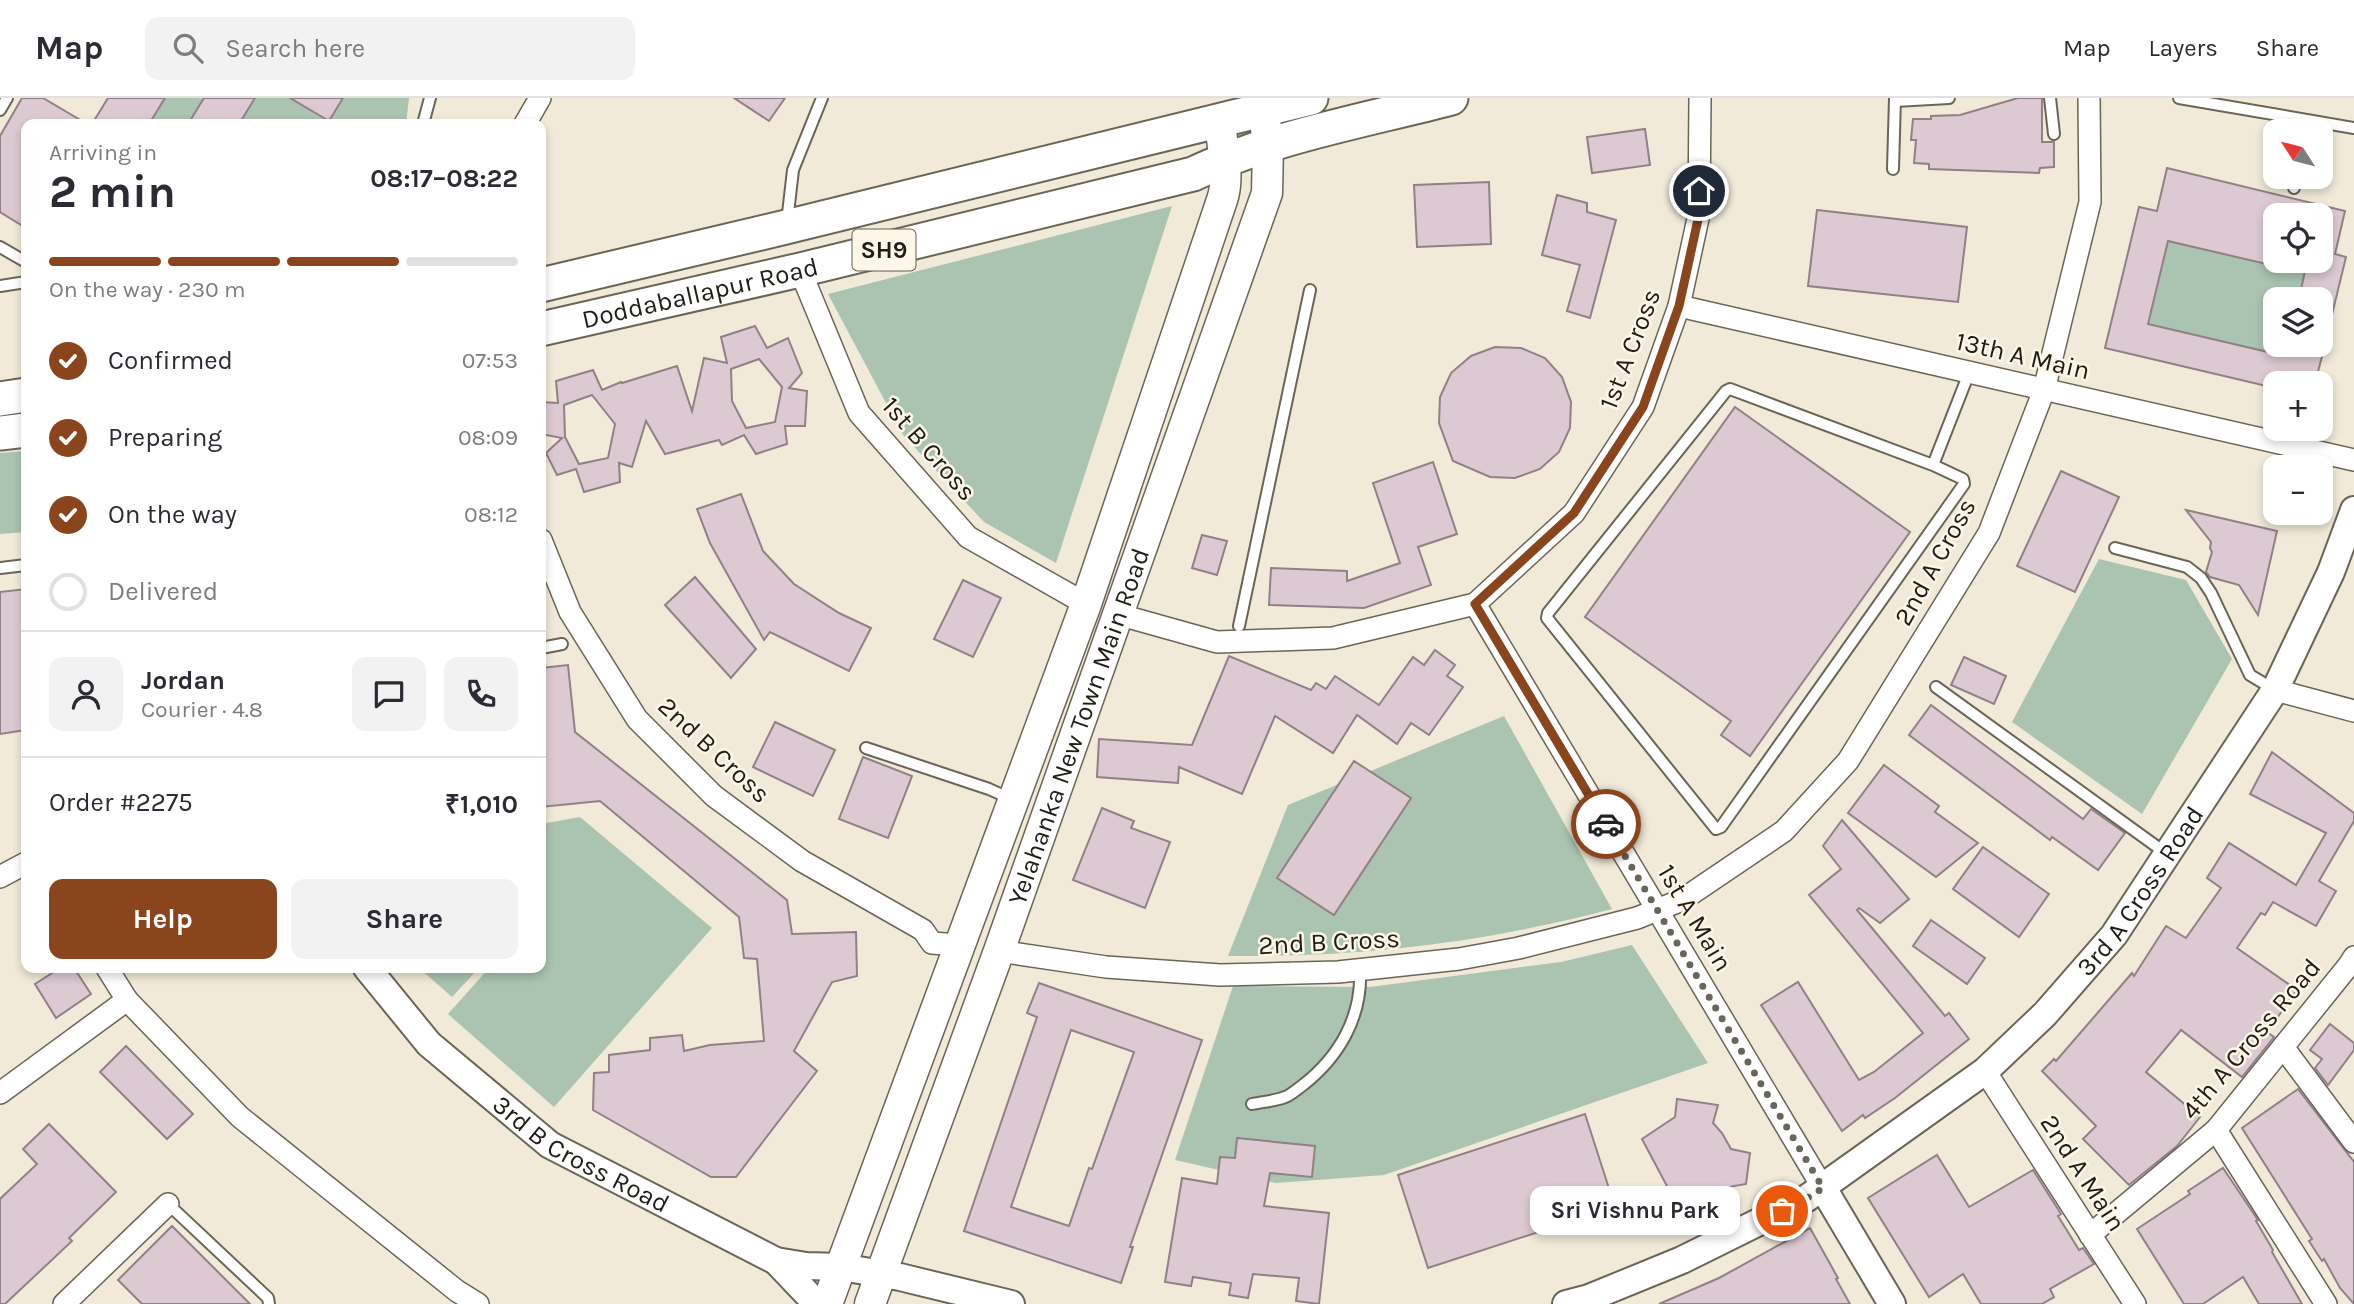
<!DOCTYPE html>
<meta charset="utf-8">
<style>
body{margin:0;font-family:Karla,sans-serif;background:#f2f2f3;color:#2b2b33;height:100vh;display:flex;flex-direction:column;font-size:26px;white-space:nowrap}
*{box-sizing:border-box;margin:0}
p{font-size:23px;color:#7c7c81}
.icon{flex:none;width:38px;height:38px;fill:none;stroke:currentColor;stroke-width:2;stroke-linecap:round;stroke-linejoin:round}
.map{position:relative;flex:1;overflow:hidden}
.panel{position:absolute;left:21px;top:21px;width:525px;height:854px;display:flex;flex-direction:column;background:#fff;border-radius:14px;box-shadow:0 4px 10px #0003}
.panel>*{flex:none}
.needle{width:46px;rotate:306deg}
.tools{position:absolute;left:2263px;top:21px;display:grid;gap:14px}
.tools a{display:grid;place-items:center;width:70px;height:70px;border-radius:14px;background:#fff;box-shadow:0 4px 10px #0003;font-size:35px}
.pin{position:absolute;display:grid;place-items:center;width:60px;height:60px;color:#fff;margin:-30px;border:4px solid #fff;border-radius:50%;box-shadow:0 2px 7px #0007}
.courier{position:absolute;display:grid;place-items:center;width:70px;height:70px;margin:-35px;border:5px solid #8a451c;border-radius:50%;background:#fff;color:#222;box-shadow:0 2px 9px #0007}
.bubble{position:absolute;height:49px;border-radius:14px;background:#fff;box-shadow:0 4px 10px #0003;font-size:23px;font-weight:700;line-height:49px;text-align:center}
.head em{font-style:normal;font-weight:700}
.head div{display:flex;flex-direction:column-reverse}
.head{display:flex;align-items:center;justify-content:space-between;height:119px;padding:0 28px}
h1{font-size:46px;font-weight:700;line-height:52px}
.bar{display:grid;grid-template-columns:repeat(4,1fr);gap:10px 7px;align-content:center;height:84px;padding:0 28px}
.bar i{height:9px;border-radius:5px;background:#e1e1e2}
.bar .active{background:#8a451c}
.bar p{grid-column:span 4}
.line{display:flex;align-items:center;gap:18px;padding:0 28px;border-top:2px solid #e1e1e2}
.line div{flex:1}
.round{display:grid;place-items:center;flex:none;width:74px;height:74px;border-radius:14px;background:#f2f2f3}
ol{padding:0 28px;list-style:none}
li{display:flex;align-items:center;gap:21px;height:77px}
li p{margin-inline-start:auto}
li .icon{padding:7px;border-radius:50%;background:#8a451c;color:#fff;stroke-width:4}
li:last-child{color:#7c7c81}
li i{width:38px;height:38px;border:4px solid #e1e1e2;border-radius:50%}
.button{display:flex;gap:14px;margin-top:auto;padding:14px 28px}
.button a{flex:1;height:80px;border-radius:14px;background:#8a451c;color:#fff;font-size:28px;font-weight:700;line-height:80px;text-align:center}
.button a+a{background:#f2f2f3;color:#2b2b33}
header{display:flex;align-items:center;gap:42px;box-sizing:border-box;height:98px;padding:0 35px;background:#fff;border-bottom:2px solid #e1e1e2}
header strong{font-size:33px}
nav{display:flex;gap:38px;margin-inline-start:auto;font-size:24px}
.search{width:490px;height:63px;background:#f2f2f3;display:flex;align-items:center;gap:18px;box-sizing:border-box;padding:0 24px;border-radius:14px;color:#7c7c81;font-size:26px}
.map>svg:first-child{display:block}
.green{fill:#aac4b1}
.building{fill:#dcc9d1;stroke:#918087;stroke-width:2;fill-rule:evenodd}
.lines{fill:none;stroke-linecap:round;stroke-linejoin:round}
.service-casing{stroke:#6b6557;stroke-width:14}
.minor-casing{stroke:#6b6557;stroke-width:24}
.tertiary-casing{stroke:#6b6557;stroke-width:30}
.secondary-casing{stroke:#6b6557;stroke-width:33}
.primary-casing{stroke:#6b6557;stroke-width:37}
.service{stroke:#fff;stroke-width:10}
.minor{stroke:#fff;stroke-width:21}
.tertiary{stroke:#fff;stroke-width:26}
.secondary{stroke:#fff;stroke-width:30}
.primary{stroke:#fff;stroke-width:33}
.done{stroke:#68655b;stroke-width:7;stroke-dasharray:0 12.6}
.route{stroke:#8a451c;stroke-width:9}
.labels{text-anchor:middle;dominant-baseline:central;stroke-width:5;stroke-linejoin:round;paint-order:stroke}
.shield{fill:#fef7e7;stroke:#625e55;stroke-width:2}
.shield-label{font-size:24px;font-weight:bold;fill:#1f1d17}
.street-label{font-size:26px;fill:#1f1d17;stroke:#fef7e7}
</style>
<header>
<strong>Map</strong>
<div class="search"><svg class="icon" aria-label="search" viewBox="0 0 24 24"><circle cx="10" cy="10" r="6"/><path d="M15 15l6 6"/></svg>Search here</div>
<nav><a>Map</a><a>Layers</a><a>Share</a></nav>
</header>
<div class="map">
<svg width="2354" height="1206" viewBox="0 0 2354 1206">
<rect width="100%" height="100%" fill="#f1ead9"/>
<g class="green">
<path d="M 165,0 L 204,0 L 188,26 L 153,26 L 151,24 Z"/>
<path d="M 255,0 L 290,0 L 329,23 L 343,0 L 409,0 L 406,26 L 239,26 Z"/>
<path d="M 1172,108 L 1056,465 L 984,424 L 903,337 L 828,196 Z"/>
<path d="M 2168,143 L 2305,175 L 2299,201 L 2275,201 L 2275,247 L 2288,247 L 2285,258 L 2148,226 Z"/>
<path d="M 26,353 L 26,434 L 0,436 L 0,355 Z"/>
<path d="M 2099,461 L 2186,482 L 2232,561 L 2142,716 L 2012,624 Z"/>
<path d="M 1504,618 L 1612,811 C 1482,845 1363,859 1228,858 L 1288,707 Z"/>
<path d="M 580,719 L 712,830 L 554,1009 L 448,916 L 489,870 L 541,870 L 541,726 Z"/>
<path d="M 1632,847 L 1708,965 L 1384,1077 L 1276,1085 L 1175,1062 L 1233,888 L 1370,889 L 1561,864 Z"/>
<path d="M 419,870 L 479,870 L 452,899 Z"/>
</g>
<g class="building">
<path d="M 22,0 L 43,0 L 87,26 L 26,26 L 26,130 L 0,114 L 0,38 Z"/>
<path d="M 108,0 L 165,0 L 149,26 L 92,26 Z"/>
<path d="M 204,0 L 255,0 L 239,26 L 188,26 Z"/>
<path d="M 290,0 L 343,0 L 329,23 Z"/>
<path d="M 734,0 L 785,0 L 769,23 Z"/>
<path d="M 2018,0 L 2042,0 L 2042,44 L 2054,44 L 2054,69 L 2040,70 L 2039,75 L 1929,71 L 1929,66 L 1914,65 L 1916,42 L 1911,42 L 1913,21 L 1931,21 L 1931,18 L 1960,17 Z"/>
<path d="M 1645,31 L 1650,67 L 1592,75 L 1587,39 Z"/>
<path d="M 2167,70 L 2345,113 L 2335,156 L 2346,159 L 2327,237 L 2320,236 L 2320,201 L 2299,201 L 2307,163 L 2320,163 L 2320,117 L 2275,117 L 2275,168 L 2168,143 L 2148,226 L 2285,258 L 2288,247 L 2325,247 L 2315,285 L 2275,285 L 2275,290 L 2105,250 L 2139,109 L 2157,113 Z"/>
<path d="M 1489,84 L 1491,146 L 1417,149 L 1414,87 Z"/>
<path d="M 1557,97 L 1587,105 L 1587,114 L 1616,122 L 1590,220 L 1567,213 L 1580,167 L 1542,157 Z"/>
<path d="M 1817,112 L 1967,129 L 1958,204 L 1808,188 Z"/>
<path d="M 755,228 L 767,250 L 788,240 L 802,275 L 789,290 L 807,293 L 805,328 L 785,328 L 787,346 L 756,356 L 744,337 L 722,347 L 719,342 L 665,356 L 646,323 L 632,369 L 619,365 L 620,384 L 584,394 L 576,371 L 557,377 L 546,355 L 562,340 L 541,336 L 541,304 L 558,305 L 556,283 L 593,272 L 602,292 L 621,284 L 622,285 L 677,268 L 692,313 L 704,260 L 727,265 L 721,239 ZM 759,261 L 782,289 L 775,324 L 746,330 L 732,303 L 731,271 ZM 592,297 L 615,326 L 608,360 L 579,366 L 565,339 L 564,307 Z"/>
<path d="M 1495,249 L 1521,250 L 1545,260 L 1562,279 L 1571,304 L 1570,330 L 1559,354 L 1540,371 L 1515,380 L 1490,379 L 1453,363 L 1439,325 L 1440,299 L 1451,275 L 1471,258 Z"/>
<path d="M 1735,309 L 1910,434 L 1750,658 L 1721,637 L 1731,623 L 1585,519 Z"/>
<path d="M 1433,364 L 1457,436 L 1418,449 L 1431,487 L 1364,510 L 1269,507 L 1271,470 L 1347,473 L 1347,483 L 1400,465 L 1373,385 Z"/>
<path d="M 2061,373 L 2119,399 L 2075,494 L 2017,468 Z"/>
<path d="M 741,396 L 763,453 L 794,486 L 839,515 L 871,530 L 849,573 L 770,534 L 764,542 L 710,445 L 697,411 Z"/>
<path d="M 2186,412 L 2277,433 L 2258,517 L 2239,487 L 2210,479 L 2206,474 L 2212,454 L 2210,450 L 2211,444 Z"/>
<path d="M 1202,437 L 1227,443 L 1217,477 L 1192,470 Z"/>
<path d="M 695,479 L 756,551 L 731,580 L 665,507 Z"/>
<path d="M 963,482 L 1001,500 L 973,559 L 934,541 Z"/>
<path d="M 26,491 L 26,632 L 0,636 L 0,494 Z"/>
<path d="M 1435,552 L 1455,567 L 1447,578 L 1463,589 L 1429,637 L 1411,625 L 1397,646 L 1357,617 L 1333,655 L 1275,618 L 1242,696 L 1179,669 L 1178,685 L 1097,679 L 1099,641 L 1192,647 L 1229,558 L 1311,592 L 1316,585 L 1326,591 L 1335,578 L 1379,607 L 1413,559 L 1424,567 Z"/>
<path d="M 1964,559 L 2006,578 L 1994,606 L 1951,587 Z"/>
<path d="M 568,567 L 575,634 L 787,802 L 792,836 L 856,834 L 857,878 L 832,884 L 794,953 L 817,973 L 736,1079 L 711,1079 L 593,1012 L 594,975 L 609,974 L 609,957 L 650,952 L 650,940 L 682,937 L 684,953 L 710,947 L 764,943 L 757,861 L 744,860 L 739,819 L 600,703 L 541,709 L 541,570 Z"/>
<path d="M 1931,607 L 2083,721 L 2091,711 L 2125,735 L 2098,772 L 2052,739 L 2050,742 L 1909,637 Z"/>
<path d="M 775,624 L 835,652 L 813,698 L 753,669 Z"/>
<path d="M 2272,654 L 2354,715 L 2354,723 L 2319,783 L 2336,793 L 2316,828 L 2273,804 L 2265,817 L 2261,815 L 2237,850 L 2297,892 L 2267,934 L 2274,939 L 2242,979 L 2181,932 L 2146,974 L 2200,1019 L 2177,1048 L 2129,1087 L 2083,1041 L 2096,1028 L 2042,973 L 2054,961 L 2056,963 L 2132,875 L 2134,878 L 2166,828 L 2186,840 L 2221,790 L 2207,780 L 2229,745 L 2296,787 L 2326,735 L 2250,696 Z"/>
<path d="M 863,659 L 912,678 L 888,740 L 839,721 Z"/>
<path d="M 1354,663 L 1411,700 L 1334,817 L 1277,780 Z"/>
<path d="M 1884,667 L 1939,708 L 1935,714 L 1978,745 L 1936,779 L 1848,715 Z"/>
<path d="M 1102,710 L 1134,723 L 1131,730 L 1170,744 L 1145,810 L 1073,782 Z"/>
<path d="M 1842,722 L 1909,801 L 1880,825 L 1859,810 L 1857,812 L 1945,918 L 1949,915 L 1969,941 L 1895,1000 L 1865,1020 L 1863,1017 L 1842,1033 L 1761,907 L 1798,884 L 1859,982 L 1874,974 L 1923,935 L 1809,797 L 1841,771 L 1823,748 Z"/>
<path d="M 1983,749 L 2049,796 L 2019,839 L 1953,791 Z"/>
<path d="M 1931,822 L 1985,860 L 1967,886 L 1913,848 Z"/>
<path d="M 60,870 L 74,870 L 91,896 L 56,920 L 35,886 Z"/>
<path d="M 1039,885 L 1202,942 L 1130,1149 L 1133,1149 L 1121,1185 L 964,1133 L 1037,919 L 1027,915 ZM 1071,932 L 1134,954 L 1092,1071 L 1089,1070 L 1069,1128 L 1011,1109 Z"/>
<path d="M 2330,926 L 2354,945 L 2354,952 L 2328,987 L 2315,970 L 2322,961 L 2310,952 Z"/>
<path d="M 126,948 L 193,1016 L 167,1041 L 100,974 Z"/>
<path d="M 2298,991 L 2354,1064 L 2354,1206 L 2340,1190 L 2324,1161 L 2322,1163 L 2309,1143 L 2312,1141 L 2242,1030 Z"/>
<path d="M 1677,1001 L 1718,1007 L 1713,1025 L 1722,1035 L 1731,1051 L 1750,1055 L 1746,1086 L 1712,1092 L 1677,1107 L 1642,1041 L 1675,1019 Z"/>
<path d="M 1585,1016 L 1615,1109 L 1428,1170 L 1398,1077 Z"/>
<path d="M 49,1026 L 116,1094 L 69,1140 L 72,1143 L 5,1206 L 0,1206 L 0,1101 L 37,1066 L 23,1051 Z"/>
<path d="M 1237,1040 L 1315,1048 L 1312,1079 L 1270,1075 L 1264,1108 L 1329,1115 L 1319,1206 L 1296,1203 L 1299,1180 L 1253,1176 L 1248,1200 L 1229,1197 L 1231,1185 L 1193,1179 L 1191,1188 L 1165,1184 L 1182,1080 L 1217,1086 L 1220,1059 L 1235,1060 Z"/>
<path d="M 1937,1057 L 1969,1109 L 2033,1072 L 2061,1116 L 2058,1118 L 2079,1152 L 2083,1150 L 2094,1166 L 2050,1191 L 2054,1199 L 2042,1206 L 1981,1206 L 1963,1176 L 1929,1199 L 1868,1100 Z"/>
<path d="M 2223,1070 L 2258,1122 L 2256,1123 L 2273,1152 L 2272,1154 L 2302,1206 L 2259,1206 L 2243,1179 L 2203,1206 L 2184,1206 L 2137,1131 L 2190,1096 L 2188,1093 Z"/>
<path d="M 172,1128 L 250,1206 L 142,1206 L 118,1182 Z"/>
<path d="M 1810,1130 L 1838,1180 L 1836,1181 L 1850,1206 L 1659,1206 L 1719,1180 Z"/>
</g>
<g class="lines">
<g class="service-casing">
<g id="service">
<path d="M 2050,0 L 2054,36"/>
<path d="M 2179,0 L 2354,30"/>
<path d="M 1895,3 L 1949,0"/>
<path d="M 0,12 L 7,0"/>
<path d="M 423,26 L 430,0"/>
<path d="M 1893,71 L 1895,0"/>
<path d="M 2294,90 L 2296,79"/>
<path d="M 787,124 L 793,72 L 822,0"/>
<path d="M 0,149 L 26,164"/>
<path d="M 0,188 L 26,184"/>
<path d="M 1933,367 L 1963,381 L 1964,386 L 1721,729 L 1716,731 L 1547,520 L 1548,515 L 1726,293 L 1730,291 L 1933,367 L 1969,275"/>
<path d="M 2115,450 L 2187,469 L 2201,480 L 2211,495 L 2250,577 L 2275,592"/>
<path d="M 0,470 L 26,467"/>
<path d="M 1239,528 L 1310,192"/>
<path d="M 541,550 L 562,546"/>
<path d="M 1936,589 L 2167,756"/>
<path d="M 866,650 L 989,691 L 1011,701"/>
<path d="M 1252,1006 C 1262,1004 1275,1003 1285,999 C 1291,997 1297,991 1303,987 C 1339,959 1362,919 1360,873"/>
<path d="M 168,1106 L 268,1200 L 269,1206"/>
</g>
</g>
<g class="minor-casing">
<g id="minor">
<path d="M 525,26 L 540,0"/>
<path d="M 800,172 L 859,315 L 968,439 L 1086,506"/>
<path d="M 1679,208 L 2354,362"/>
<path d="M 541,442 L 570,514 L 637,621 L 714,698 L 802,763 L 923,832 L 932,845 L 959,847"/>
<path d="M 1475,506 L 1823,1090"/>
<path d="M 1117,516 L 1217,544 L 1333,540 L 1475,506 L 1574,415 L 1643,309 L 1679,208 L 1699,116 L 1700,0"/>
<path d="M 2275,592 L 2354,613"/>
<path d="M 0,779 L 26,765"/>
<path d="M 999,853 L 1106,869 L 1220,877 L 1338,874 L 1459,861 L 1519,850 L 1637,820 L 1682,802 L 1784,733 L 1848,663 L 1989,435 L 2044,292 L 2090,104 L 2089,0"/>
<path d="M 107,870 L 127,902"/>
<path d="M 2283,949 L 2354,1044"/>
<path d="M 1985,973 L 2135,1206"/>
<path d="M 0,995 L 127,902 L 240,1019 L 457,1193 L 478,1206"/>
<path d="M 2216,1032 L 2326,1206"/>
<path d="M 2090,1137 L 2216,1032 L 2349,867 L 2354,859"/>
<path d="M 64,1206 L 168,1106"/>
</g>
</g>
<g class="tertiary-casing">
<g id="tertiary">
<path id="s1" d="M 367,870 L 429,946 L 550,1047 L 776,1163 L 806,1168 L 841,1169 L 900,1179 L 1011,1206"/>
<path d="M 1823,1090 L 1892,1206"/>
<path d="M 776,1163 L 817,1206"/>
<path id="s2" d="M 1566,1206 L 1589,1200 L 1682,1162 L 1807,1100 L 1985,973 L 2045,916 L 2114,837 L 2275,592 L 2331,474 L 2354,412"/>
</g>
</g>
<g class="secondary-casing">
<g id="secondary">
<path d="M 827,1206 L 1086,506 L 1222,102 C 1230,79 1222,48 1220,24"/>
<path id="s3" d="M 870,1206 L 999,853 L 1267,95 L 1268,48 L 1264,13"/>
</g>
</g>
<g class="primary-casing">
<g id="primary">
<path d="M 541,187 L 786,129 L 1311,0"/>
<path id="s4" d="M 541,231 L 800,172 L 1193,76 C 1271,39 1367,22 1451,0"/>
<path d="M 0,301 L 26,297"/>
<path d="M 0,335 L 26,332"/>
</g>
</g>
<use href="#service" class="service"/>
<use href="#minor" class="minor"/>
<use href="#tertiary" class="tertiary"/>
<use href="#secondary" class="secondary"/>
<use href="#primary" class="primary"/>
</g>
<g class="lines">
<path class="done" d="M 1606,726 L 1823,1090 L 1807,1100 L 1782,1113"/>
<path class="route" d="M 1606,726 L 1475,506 L 1574,415 L 1643,309 L 1679,208 L 1699,117 L 1699,93"/>
</g>
<g class="labels">
<rect class="shield" x="852.5" y="131.5" width="63" height="41" rx="5"/>
<g class="shield-label">
<text x="884" y="152">SH9</text>
</g>
<g class="street-label">
<text stroke="none"><textPath href="#s4" startOffset="163">Doddaballapur Road</textPath></text>
<text transform="translate(1630 251) rotate(-69)">1st A Cross</text>
<text transform="translate(2023 258) rotate(13)">13th A Main</text>
<text transform="translate(929 351) rotate(49)">1st B Cross</text>
<text transform="translate(1935 464) rotate(-61)">2nd A Cross</text>
<text stroke="none"><textPath href="#s3" startOffset="614">Yelahanka New Town Main Road</textPath></text>
<text transform="translate(714 652) rotate(43)">2nd B Cross</text>
<text stroke="none"><textPath href="#s2" startOffset="721">3rd A Cross Road</textPath></text>
<text transform="translate(1695 820) rotate(59)">1st A Main</text>
<text transform="translate(1329 844) rotate(-3)">2nd B Cross</text>
<text transform="translate(2251 941) rotate(-50)">4th A Cross Road</text>
<text stroke="none"><textPath href="#s1" startOffset="287">3rd B Cross Road</textPath></text>
<text transform="translate(2083 1075) rotate(57)">2nd A Main</text>
</g>
</g>
</svg>
<div class="tools">
<a><svg class="needle" viewBox="-14 -14 28 28"><path d="M0-13l5 13h-10z" fill="#e53935"/><path d="M0 13l5-13h-10z" fill="#7c7c81"/></svg></a>
<a><svg class="icon" aria-label="locate" viewBox="0 0 24 24"><circle cx="12" cy="12" r="6"/><path d="M12 2v4M12 18v4M2 12h4M18 12h4"/></svg></a>
<a><svg class="icon" aria-label="layers" viewBox="0 0 24 24"><path d="M12 4l9 5-9 5-9-5zM3 14l9 5 9-5"/></svg></a>
<a>+</a>
<a>−</a>
</div>
<div class="pin" style="left:1782px;top:1113px;background:#ea580c"><svg class="icon" aria-label="bag" viewBox="0 0 24 24"><path d="M5 8h14l-1 12H6zM9 8a3 3 0 0 1 6 0"/></svg></div>
<div class="pin" style="left:1699px;top:93px;background:#1f2937"><svg class="icon" aria-label="home" viewBox="0 0 24 24"><path d="M3 11l9-7 9 7M6 9v11h12V9"/></svg></div>
<div class="courier" style="left:1606px;top:726px"><svg class="icon" aria-label="car" viewBox="0 0 24 24"><path d="M5 17H2v-5l4-1 3-4h7l3 4 3 1v5h-3M9 17h6M6 11h13"/><circle cx="7" cy="17" r="2"/><circle cx="17" cy="17" r="2"/></svg></div>
<div class="bubble" style="left:1530px;top:1088px;width:210px">Sri Vishnu Park</div>
<section class="panel">
<div class="head"><div><h1>2 min</h1><p>Arriving in</p></div><em>08:17–08:22</em></div>
<div class="bar"><i class="active"></i><i class="active"></i><i class="active"></i><i></i><p>On the way · 230 m</p></div>
<ol>
<li><svg class="icon" aria-label="check" viewBox="0 0 24 24"><path d="M5 12l5 5 9-10"/></svg>Confirmed<p>07:53</p></li>
<li><svg class="icon" aria-label="check" viewBox="0 0 24 24"><path d="M5 12l5 5 9-10"/></svg>Preparing<p>08:09</p></li>
<li><svg class="icon" aria-label="check" viewBox="0 0 24 24"><path d="M5 12l5 5 9-10"/></svg>On the way<p>08:12</p></li>
<li><i></i>Delivered</li>
</ol>
<div class="line" style="height:126px"><a class="round"><svg class="icon" aria-label="person" viewBox="0 0 24 24"><circle cx="12" cy="8" r="4"/><path d="M4 21q1-7 8-7t8 7"/></svg></a><div><b>Jordan</b><p>Courier · 4.8</p></div><a class="round"><svg class="icon" aria-label="chat" viewBox="0 0 24 24"><path d="M4 5h16v11H9l-5 4z"/></svg></a><a class="round"><svg class="icon" aria-label="phone" viewBox="0 0 24 24"><path d="M5 4h4l2 5-3 2q2 4 5 5l2-3 5 2v4C11 20 4 13 5 4z"/></svg></a></div>
<div class="line" style="height:91px"><div>Order #2275</div><b>₹1,010</b></div>
<div class="button"><a>Help</a><a>Share</a></div>
</section>
</div>
